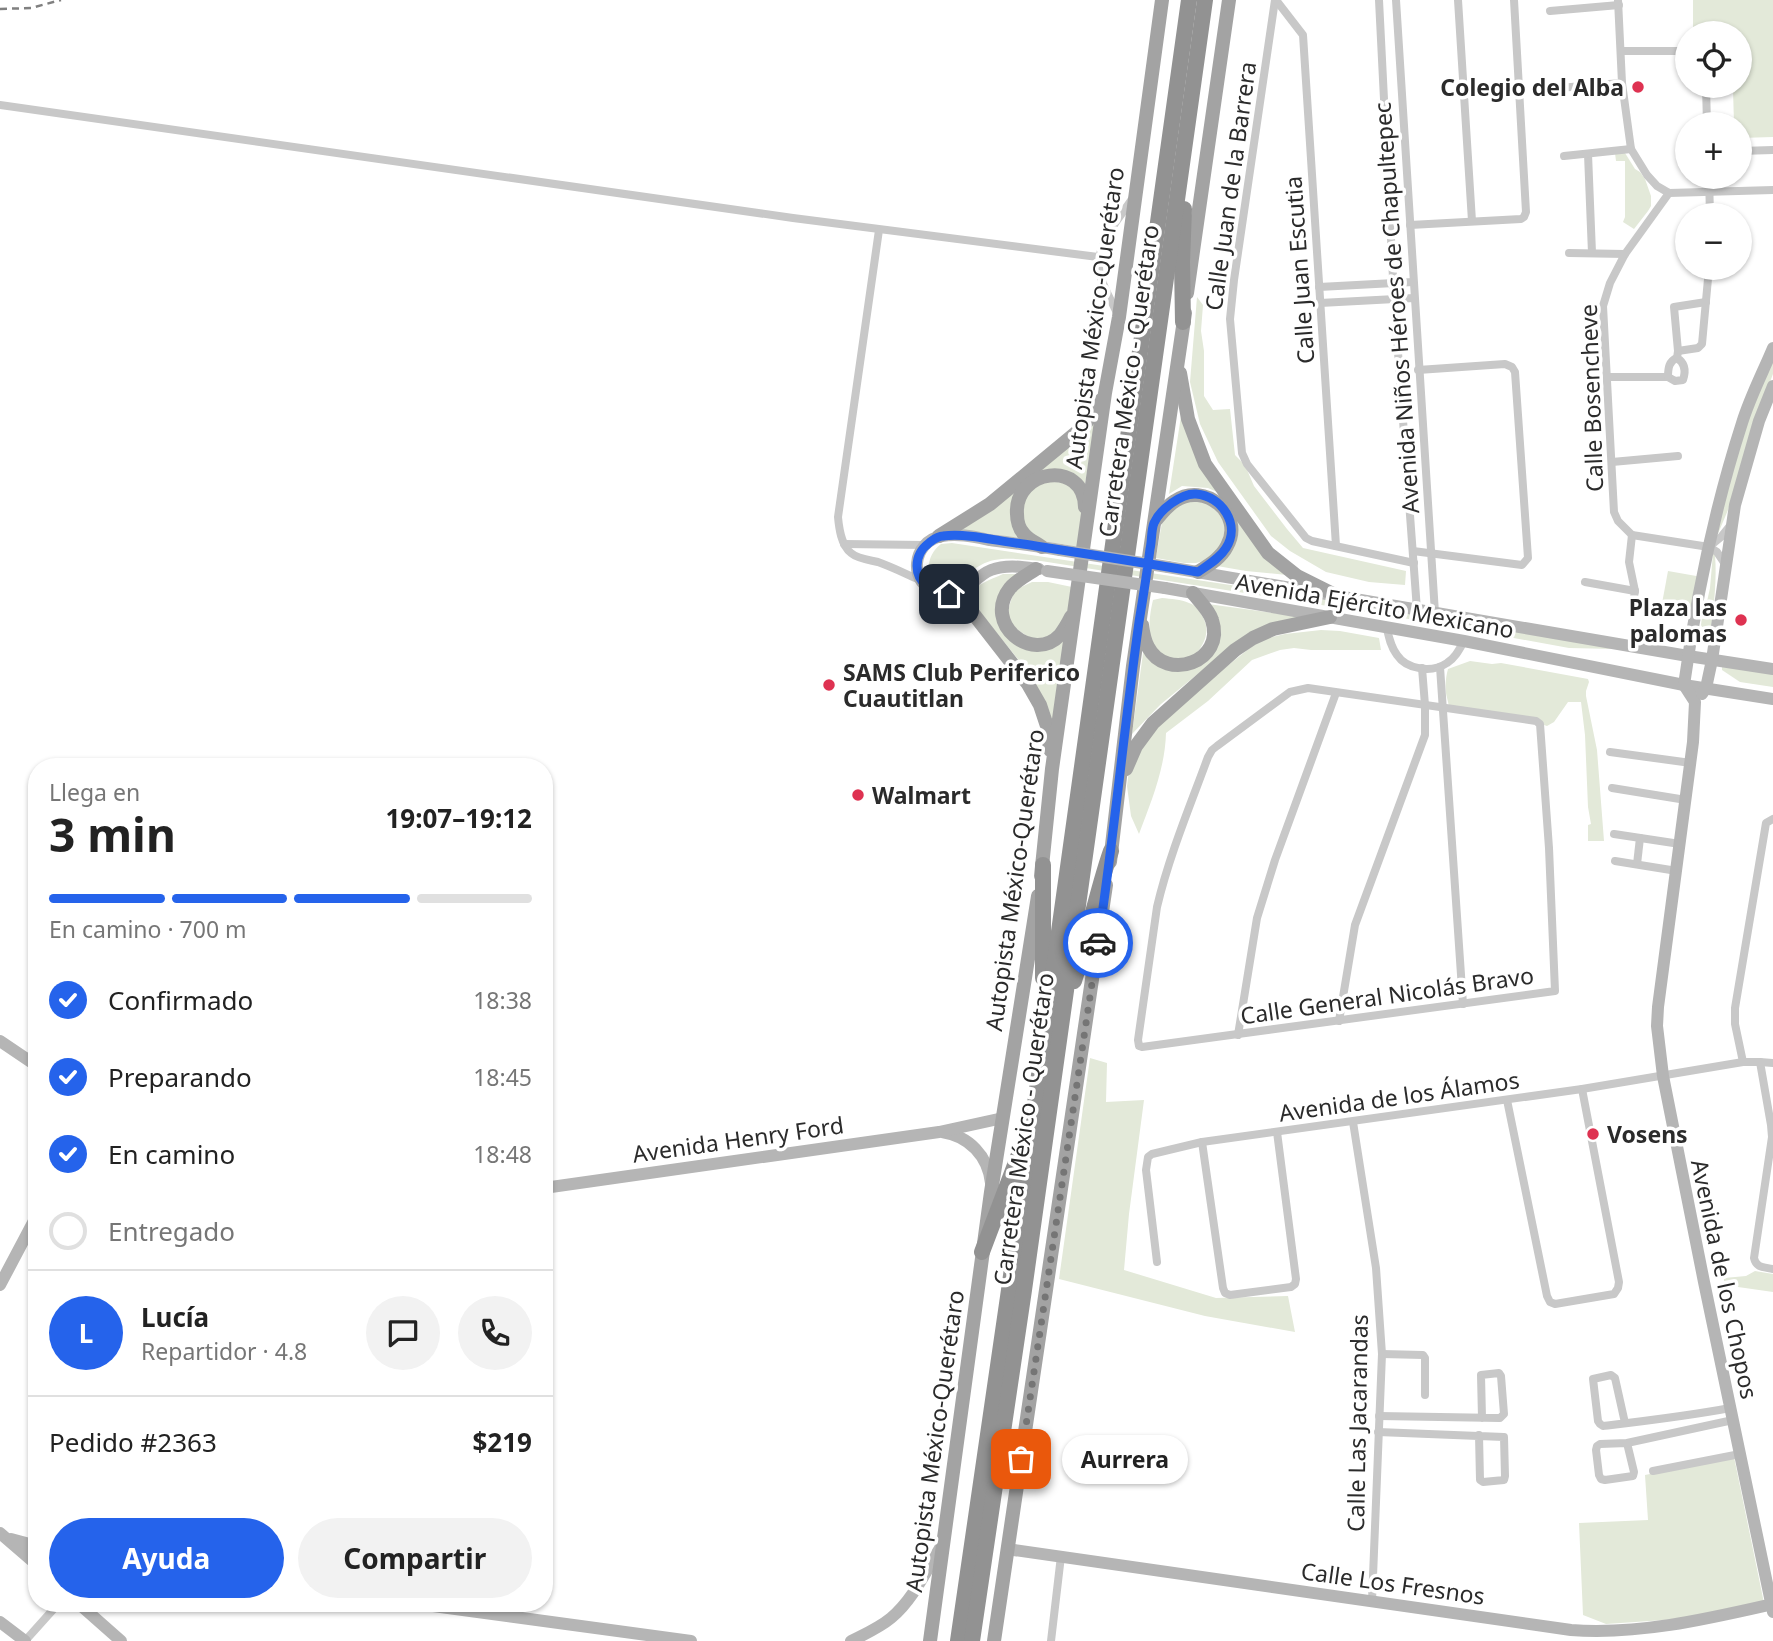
<!DOCTYPE html>
<html lang="es">
<meta charset="utf-8">
<style>
body{margin:0;font-family:"Noto Sans",sans-serif;background:#f2f2f2;color:#222;height:100vh;display:flex;flex-direction:column;font-size:26px;white-space:nowrap}
*{box-sizing:border-box;margin:0}
p{font-size:23px;color:#767676}
.icon{flex:none;width:38px;height:38px;fill:none;stroke:currentColor;stroke-width:2;stroke-linecap:round;stroke-linejoin:round}
.map{position:relative;flex:1;overflow:hidden}
.side{position:absolute;left:28px;top:758px;width:525px;height:854px;display:flex;flex-direction:column;background:#fff;border-radius:28px;box-shadow:0 2px 5px #0004}
.side>*{flex:none}
.fabs{position:absolute;left:1675px;top:21px;display:grid;gap:14px}
.fabs a{display:grid;place-items:center;width:77px;height:77px;border-radius:50%;background:#fff;box-shadow:0 2px 5px #0004;font-size:35px}
.pin{position:absolute;display:grid;place-items:center;width:60px;height:60px;color:#fff;margin:-30px;border-radius:14px;box-shadow:0 4px 10px #0006}
.courier{position:absolute;display:grid;place-items:center;width:70px;height:70px;margin:-35px;border:5px solid #2563eb;border-radius:50%;background:#fff;color:#222;box-shadow:0 2px 9px #0007}
.bubble{position:absolute;height:49px;border-radius:24px;background:#fff;box-shadow:0 2px 5px #0004;font-size:23px;font-weight:700;line-height:49px;text-align:center}
.overview em{font-style:normal;font-weight:700}
.overview div{display:flex;flex-direction:column-reverse}
.overview{display:flex;align-items:center;justify-content:space-between;height:119px;padding:0 21px}
h1{font-size:46px;font-weight:700;line-height:52px}
.bar{display:grid;grid-template-columns:repeat(4,1fr);gap:10px 7px;align-content:center;height:84px;padding:0 21px}
.bar i{height:9px;border-radius:5px;background:#e0e0e0}
.bar .on{background:#2563eb}
.bar p{grid-column:span 4}
.line{display:flex;align-items:center;gap:18px;padding:0 21px;border-top:2px solid #e0e0e0}
.line div{flex:1}
.round{display:grid;place-items:center;flex:none;width:74px;height:74px;border-radius:37px;background:#f2f2f2}
ol{padding:0 21px;list-style:none}
li{display:flex;align-items:center;gap:21px;height:77px}
li p{margin-inline-start:auto}
li .icon{padding:7px;border-radius:50%;background:#2563eb;color:#fff;stroke-width:4}
li:last-child{color:#767676}
li i{width:38px;height:38px;border:4px solid #e0e0e0;border-radius:50%}
.action{display:flex;gap:14px;margin-top:auto;padding:14px 21px}
.action a{flex:1;height:80px;border-radius:42px;background:#2563eb;color:#fff;font-size:28px;font-weight:700;line-height:80px;text-align:center}
.action a+a{background:#f2f2f2;color:#222}
.map>svg:first-child{display:block}
.green{fill:#e3e9d9}
.lines{fill:none;stroke-linecap:round;stroke-linejoin:round}
.street{stroke:#c8c8c8;stroke-width:8}
.secondary{stroke:#b5b5b5;stroke-width:12}
.primary{stroke:#a3a3a3;stroke-width:14}
.highway{stroke:#929292;stroke-width:16}
.rail{stroke:#808080;stroke-width:2.5;stroke-dasharray:7 5;stroke-linecap:butt}
.secondary-bridge{stroke:#b5b5b5;stroke-width:12}
.done{stroke:#757575;stroke-width:7;stroke-dasharray:0 12.6}
.route{stroke:#2563eb;stroke-width:9}
.poi-dot{fill:#de3251;stroke:#fff;stroke-width:2.5}
.labels{text-anchor:middle;dominant-baseline:central;stroke-width:7;stroke-linejoin:round;paint-order:stroke}
.poi-label{font-size:23px;font-weight:bold;fill:#2b2b2b;stroke:#fff;text-anchor:start}
.street-label{font-size:23px;fill:#2b2b2b;stroke:#fff}
</style>
<div class="map">
<svg width="1773" height="1641" viewBox="0 0 1773 1641">
<rect width="100%" height="100%" fill="#fff"/>
<g class="green">
<path d="M 1693,0 L 1773,0 L 1773,137 L 1740,138 L 1740,124 L 1734,124 L 1733,89 L 1712,90 L 1712,86 L 1740,86 L 1740,33 L 1693,33 Z"/>
<path d="M 1615,153 L 1625,153 L 1635,169 L 1640,172 L 1645,179 L 1651,196 L 1651,206 L 1648,211 L 1634,229 L 1623,222 L 1625,217 L 1625,161 L 1616,161 Z"/>
<path d="M 1197,297 L 1203,305 L 1201,331 L 1204,351 L 1204,396 L 1213,410 L 1230,409 L 1235,455 L 1245,465 L 1254,486 L 1287,529 L 1303,548 L 1406,571 L 1405,585 L 1369,582 L 1326,572 L 1290,551 L 1271,536 L 1218,462 L 1200,424 L 1190,382 Z"/>
<path d="M 1773,358 L 1773,374 L 1765,395 L 1728,510 L 1717,536 L 1716,525 L 1741,438 Z"/>
<path d="M 1181,416 L 1202,467 L 1297,576 L 1246,571 L 1217,566 C 1232,556 1235,546 1238,529 L 1217,492 L 1208,488 L 1182,486 L 1169,494 Z"/>
<path d="M 1096,417 L 1085,484 L 1078,478 L 1022,486 L 1020,538 L 961,530 Z"/>
<path d="M 1045,479 L 1072,485 L 1083,502 L 1079,547 L 1043,541 L 1034,537 L 1021,520 L 1023,497 Z"/>
<path d="M 1205,500 L 1226,521 L 1223,545 L 1208,560 L 1196,563 L 1184,563 L 1156,558 L 1162,522 L 1178,503 Z"/>
<path d="M 952,543 L 1402,611 L 1615,649 L 1569,648 L 1392,616 L 1041,561 C 1021,560 999,555 981,565 C 969,571 962,583 948,583 C 922,583 925,556 941,544 Z"/>
<path d="M 1713,553 L 1715,555 C 1717,579 1714,604 1711,629 L 1705,633 L 1701,625 L 1702,617 L 1706,606 L 1710,588 Z"/>
<path d="M 1668,571 L 1702,577 L 1690,614 L 1661,609 Z"/>
<path d="M 1003,574 L 1019,574 L 1000,596 L 1017,645 L 1065,634 L 1051,730 L 1049,710 L 1021,663 L 968,597 C 975,584 990,580 1003,574 Z"/>
<path d="M 1032,582 L 1048,582 L 1072,587 C 1070,603 1067,629 1049,636 C 1044,638 1038,639 1032,639 C 1007,624 1003,619 1015,590 Z"/>
<path d="M 1162,598 C 1171,599 1181,599 1189,603 C 1195,605 1198,609 1201,614 C 1212,630 1205,645 1192,658 C 1186,658 1180,659 1175,659 C 1144,657 1148,620 1153,600 Z"/>
<path d="M 1208,604 L 1304,617 L 1243,637 L 1161,704 L 1132,734 L 1144,646 L 1167,670 L 1219,641 C 1221,626 1220,615 1208,604 Z"/>
<path d="M 1321,630 L 1340,631 L 1379,638 L 1381,650 L 1311,650 L 1294,648 L 1280,650 L 1252,660 L 1208,701 L 1166,733 C 1165,769 1151,802 1139,834 L 1131,816 L 1127,786 L 1129,770 L 1155,727 L 1217,674 L 1260,640 L 1285,634 Z"/>
<path d="M 1470,661 L 1492,664 L 1501,663 L 1588,679 L 1589,682 L 1586,691 L 1586,696 L 1597,750 L 1604,841 L 1588,841 L 1588,825 L 1591,824 L 1588,807 L 1585,735 L 1581,702 L 1568,702 L 1554,722 L 1547,726 L 1535,722 L 1449,710 C 1449,703 1447,699 1446,693 C 1445,685 1446,676 1448,669 Z"/>
<path d="M 1722,667 L 1773,673 L 1773,687 L 1740,682 L 1722,670 Z"/>
<path d="M 1090,1058 L 1107,1063 L 1106,1102 L 1144,1100 L 1129,1214 L 1124,1270 L 1216,1298 L 1288,1296 L 1295,1332 L 1205,1316 L 1059,1279 Z"/>
<path d="M 1755,1271 L 1773,1274 L 1773,1292 L 1724,1285 L 1724,1278 L 1746,1276 Z"/>
<path d="M 1734,1457 L 1764,1603 L 1679,1619 L 1606,1624 L 1583,1615 L 1579,1523 L 1648,1520 L 1645,1475 Z"/>
</g>
<g class="lines">
<g class="street">
<path d="M 1275,0 L 1234,280 L 1230,319 L 1242,453 L 1247,464 L 1306,538 L 1312,541 L 1414,563"/>
<path d="M 1276,0 L 1303,35 L 1336,546"/>
<path d="M 1379,0 L 1394,298 L 1417,610"/>
<path d="M 1396,0 L 1435,613"/>
<path d="M 1458,0 L 1472,221"/>
<path d="M 1618,0 L 1622,83 L 1631,149 L 1647,175 L 1657,186 L 1669,193 L 1773,190"/>
<path d="M 1550,11 L 1619,5"/>
<path d="M 1622,51 L 1687,51"/>
<path d="M 1706,86 L 1707,124"/>
<path d="M 1558,88 L 1622,83"/>
<path d="M 0,105 L 793,218 L 1098,257"/>
<path d="M 1740,151 L 1773,150"/>
<path d="M 1588,154 L 1592,253"/>
<path d="M 1564,156 L 1631,149"/>
<path d="M 1709,177 L 1710,215"/>
<path d="M 1669,193 L 1625,254 L 1610,283 L 1603,306 L 1614,512 L 1618,521 L 1632,535 L 1709,547 L 1717,552 L 1725,564"/>
<path d="M 1410,225 L 1521,219 L 1524,217 L 1526,212 L 1514,0"/>
<path d="M 879,230 L 838,517 C 839,528 841,545 851,553 C 858,559 870,560 878,562 C 892,567 906,574 920,580"/>
<path d="M 1569,253 L 1625,254"/>
<path d="M 1319,287 L 1413,282"/>
<path d="M 1320,303 L 1414,298"/>
<path d="M 1117,313 C 1112,302 1105,290 1101,278 C 1091,248 1117,222 1132,199"/>
<path d="M 1678,351 L 1698,348 L 1702,344 L 1709,268"/>
<path d="M 1607,377 L 1668,377 L 1675,381 L 1683,380 C 1686,371 1685,363 1677,358 L 1678,351 L 1674,307 L 1706,302"/>
<path d="M 1668,377 C 1668,368 1669,361 1677,358"/>
<path d="M 1612,462 L 1678,456"/>
<path d="M 844,544 L 925,545"/>
<path d="M 1709,547 L 1721,537 L 1729,527"/>
<path d="M 1413,551 L 1522,565 L 1528,558 L 1515,372 L 1512,367 L 1505,364 L 1418,370"/>
<path d="M 1585,582 L 1635,591"/>
<path d="M 1632,610 L 1635,591 L 1629,562 L 1632,535"/>
<path d="M 1387,629 C 1389,638 1391,647 1397,655 C 1407,670 1432,673 1447,663 C 1455,658 1459,650 1464,641"/>
<path d="M 1440,667 L 1463,1004"/>
<path d="M 1308,688 L 1536,721 L 1540,724 L 1549,848 L 1555,991 L 1142,1047 L 1139,1046 L 1138,1040 L 1157,907 C 1169,856 1190,806 1208,757 L 1212,750 L 1217,746 L 1290,692 Z"/>
<path d="M 1610,752 L 1691,763"/>
<path d="M 1612,788 L 1686,800"/>
<path d="M 1614,834 L 1680,844"/>
<path d="M 1615,861 L 1677,871"/>
<path d="M 1637,864 L 1640,838"/>
<path d="M 1339,1021 L 1355,925 L 1425,735 L 1425,705 L 1422,668"/>
<path d="M 1238,1035 L 1257,918 L 1275,860 L 1336,693"/>
<path d="M 1743,1062 L 1735,1024 L 1735,1008 L 1765,829 L 1766,823 L 1773,819"/>
<path d="M 1760,1062 L 1771,1125 L 1772,1137 L 1754,1258 C 1756,1268 1764,1267 1773,1269"/>
<path d="M 1507,1100 L 1547,1296 L 1550,1302 L 1555,1304 L 1614,1294 L 1618,1288 L 1619,1282 L 1582,1089"/>
<path d="M 1353,1122 L 1376,1268 L 1382,1354 L 1372,1601"/>
<path d="M 1202,1142 L 1223,1288 L 1225,1293 L 1230,1295 L 1291,1287 L 1295,1284 L 1296,1279 L 1277,1132"/>
<path d="M 1157,1262 L 1146,1170 L 1148,1157 L 1152,1154 L 1202,1142 L 1582,1089 L 1743,1062 L 1760,1062 L 1773,1063"/>
<path d="M 1382,1354 L 1423,1355 L 1425,1358 L 1425,1395"/>
<path d="M 1379,1416 L 1500,1418 L 1504,1414 L 1501,1376 L 1499,1373 L 1481,1375 L 1482,1418"/>
<path d="M 1625,1423 L 1615,1378 L 1611,1375 L 1593,1379 L 1598,1421 L 1600,1424 L 1603,1426 C 1645,1421 1688,1416 1730,1408"/>
<path d="M 1378,1432 L 1504,1437 L 1505,1476 L 1504,1480 L 1483,1482 L 1480,1480 L 1479,1435"/>
<path d="M 1627,1443 L 1634,1472 L 1633,1476 L 1605,1480 L 1601,1479 L 1599,1475 L 1596,1450 L 1597,1446 L 1600,1444 L 1627,1443 L 1733,1420"/>
<path d="M 1653,1471 L 1740,1454"/>
<path d="M 25,1641 L 59,1603"/>
<path d="M 1051,1641 L 1061,1556"/>
</g>
<g class="secondary">
<path d="M 1168,567 L 1688,656 L 1773,669"/>
<path d="M 1039,569 C 1023,567 1007,564 991,570 C 971,578 967,599 940,593 C 906,585 912,541 942,536 C 958,533 975,537 990,540 C 1013,543 1037,546 1060,550"/>
<path d="M 1165,588 L 1464,641 L 1684,685 L 1773,699"/>
<path d="M 1684,685 L 1695,702 L 1693,742 L 1658,1007 L 1657,1026 L 1663,1076 L 1704,1282 L 1773,1612"/>
<path d="M 1684,685 C 1696,598 1715,507 1742,423 C 1750,397 1763,372 1773,348"/>
<path d="M 1702,694 L 1706,688 L 1712,660 L 1735,505 L 1759,421 L 1773,386"/>
<path d="M 0,1041 L 37,1066"/>
<path d="M 942,1132 C 969,1136 988,1156 991,1183"/>
<path d="M 544,1188 L 939,1132 L 1003,1118"/>
<path d="M 0,1285 L 37,1215"/>
<path d="M 0,1533 L 37,1565"/>
<path d="M 11,1539 L 37,1546"/>
<path d="M 1007,1549 L 1571,1630 C 1639,1635 1707,1619 1773,1604"/>
<path d="M 78,1603 L 121,1641"/>
<path d="M 411,1603 L 691,1641"/>
<path d="M 0,1622 L 25,1641"/>
<path d="M 851,1641 C 865,1634 879,1628 891,1618 C 913,1600 927,1569 942,1545"/>
</g>
<g class="primary">
<path d="M 1187,293 L 1229,0"/>
<path d="M 1180,373 L 1188,419 L 1205,464 L 1268,553 L 1297,576 L 1337,596"/>
<path d="M 1155,521 C 1161,514 1167,506 1175,501 C 1204,481 1245,514 1227,546 C 1221,558 1209,565 1198,572"/>
<path d="M 939,536 L 990,504 L 1082,428 L 1092,415 L 1101,400"/>
<path d="M 1042,547 C 1036,543 1028,539 1024,534 C 1019,529 1017,520 1017,514 C 1014,469 1084,459 1085,507"/>
<path d="M 1036,569 C 1027,575 1017,580 1010,588 C 982,624 1033,664 1060,635 C 1064,630 1068,623 1071,617"/>
<path d="M 958,594 L 1028,684 L 1040,705 L 1047,726 L 1050,750"/>
<path d="M 1142,625 C 1143,632 1144,640 1148,647 C 1166,682 1226,662 1212,620 C 1209,610 1199,601 1193,593"/>
<path d="M 1126,769 L 1136,746 L 1153,723 L 1235,650 L 1253,638 L 1273,629 L 1330,617"/>
<path d="M 1110,862 L 1133,666 L 1185,313"/>
<path d="M 1041,876 L 1052,769 L 1105,393 L 1119,317 L 1162,0"/>
<path d="M 930,1641 L 991,1192 L 1038,896"/>
<path d="M 994,1641 L 1106,885"/>
</g>
<g class="highway">
<path d="M 1183,322 L 1182,262 L 1184,209"/>
<path d="M 1043,865 L 1043,978"/>
<path d="M 1074,981 C 1088,938 1096,894 1111,851"/>
<path d="M 982,1252 L 1021,1149"/>
<path d="M 958,1641 L 1008,1297 L 1189,0"/>
<path d="M 972,1641 L 1024,1290 L 1205,0"/>
</g>
<path class="rail" d="M 0,9 L 31,8 L 61,0"/>
<g class="secondary-bridge">
<path d="M 1060,550 L 1168,567"/>
<path d="M 1047,571 L 1165,588"/>
</g>
</g>
<g class="lines">
<path class="done" d="M 1021,1459 L 1098,943"/>
<path class="route" d="M 949,594 C 933,592 917,584 917,566 C 917,556 921,549 929,543 C 933,540 937,536 943,536 C 968,533 997,541 1023,544 C 1081,553 1140,562 1198,572 C 1208,565 1220,558 1226,548 C 1241,525 1222,496 1196,494 C 1182,493 1160,509 1154,523 C 1151,530 1152,541 1150,549 C 1147,573 1143,598 1139,622 C 1124,729 1114,836 1098,943"/>
</g>
<g class="poi-dot">
<circle cx="1638" cy="87" r="7"/>
<circle cx="1741" cy="620" r="7"/>
<circle cx="829" cy="685" r="7"/>
<circle cx="858" cy="795" r="7"/>
<circle cx="1593" cy="1134" r="7"/>
</g>
<g class="labels">
<g class="poi-label">
<text x="1624" y="87" text-anchor="end">Colegio del Alba</text>
<text x="1727" y="607" text-anchor="end">Plaza las<tspan x="1727" dy="26">palomas</tspan></text>
<text x="843" y="672">SAMS Club Periferico<tspan x="843" dy="26">Cuautitlan</tspan></text>
<text x="872" y="795">Walmart</text>
<text x="1607" y="1134">Vosens</text>
</g>
<g class="street-label">
<text transform="translate(1230 186) rotate(-82)">Calle Juan de la Barrera</text>
<text transform="translate(1299 270) rotate(-94)">Calle Juan Escutia</text>
<text transform="translate(1396 308) rotate(-94)">Avenida Niños Héroes de Chapultepec</text>
<text transform="translate(1094 318) rotate(-82)">Autopista México-Querétaro</text>
<text transform="translate(1128 381) rotate(-82)">Carretera México - Querétaro</text>
<text transform="translate(1591 398) rotate(-92)">Calle Bosencheve</text>
<text transform="translate(1375 605) rotate(10)">Avenida Ejército Mexicano</text>
<text transform="translate(1014 880) rotate(-82)">Autopista México-Querétaro</text>
<text transform="translate(1387 995) rotate(-8)">Calle General Nicolás Bravo</text>
<text transform="translate(1399 1096) rotate(-8)">Avenida de los Álamos</text>
<text transform="translate(1023 1129) rotate(-82)">Carretera México - Querétaro</text>
<text transform="translate(738 1139) rotate(-8)">Avenida Henry Ford</text>
<text transform="translate(1725 1279) rotate(78)">Avenida de los Chopos</text>
<text transform="translate(1357 1423) rotate(-89)">Calle Las Jacarandas</text>
<text transform="translate(934 1441) rotate(-82)">Autopista México-Querétaro</text>
<text transform="translate(1393 1583) rotate(8)">Calle Los Fresnos</text>
</g>
</g>
</svg>
<div class="fabs">
<a><svg class="icon" aria-label="locate" viewBox="0 0 24 24"><circle cx="12" cy="12" r="6"/><path d="M12 2v4M12 18v4M2 12h4M18 12h4"/></svg></a>
<a>+</a>
<a>−</a>
</div>
<div class="pin" style="left:1021px;top:1459px;background:#ea580c"><svg class="icon" aria-label="bag" viewBox="0 0 24 24"><path d="M5 8h14l-1 12H6zM9 8a3 3 0 0 1 6 0"/></svg></div>
<div class="pin" style="left:949px;top:594px;background:#1f2937"><svg class="icon" aria-label="home" viewBox="0 0 24 24"><path d="M3 11l9-7 9 7M6 9v11h12V9"/></svg></div>
<div class="courier" style="left:1098px;top:943px"><svg class="icon" aria-label="car" viewBox="0 0 24 24"><path d="M5 17H2v-5l4-1 3-4h7l3 4 3 1v5h-3M9 17h6M6 11h13"/><circle cx="7" cy="17" r="2"/><circle cx="17" cy="17" r="2"/></svg></div>
<div class="bubble" style="left:1062px;top:1435px;width:126px">Aurrera</div>
<section class="side">
<div class="overview"><div><h1>3 min</h1><p>Llega en</p></div><em>19:07–19:12</em></div>
<div class="bar"><i class="on"></i><i class="on"></i><i class="on"></i><i></i><p>En camino · 700 m</p></div>
<ol>
<li><svg class="icon" aria-label="check" viewBox="0 0 24 24"><path d="M5 12l5 5 9-10"/></svg>Confirmado<p>18:38</p></li>
<li><svg class="icon" aria-label="check" viewBox="0 0 24 24"><path d="M5 12l5 5 9-10"/></svg>Preparando<p>18:45</p></li>
<li><svg class="icon" aria-label="check" viewBox="0 0 24 24"><path d="M5 12l5 5 9-10"/></svg>En camino<p>18:48</p></li>
<li><i></i>Entregado</li>
</ol>
<div class="line" style="height:126px"><b class="round" style="background:#2563eb;color:#fff">L</b><div><b>Lucía</b><p>Repartidor · 4.8</p></div><a class="round"><svg class="icon" aria-label="chat" viewBox="0 0 24 24"><path d="M4 5h16v11H9l-5 4z"/></svg></a><a class="round"><svg class="icon" aria-label="phone" viewBox="0 0 24 24"><path d="M5 4h4l2 5-3 2q2 4 5 5l2-3 5 2v4C11 20 4 13 5 4z"/></svg></a></div>
<div class="line" style="height:91px"><div>Pedido #2363</div><b>$219</b></div>
<div class="action"><a>Ayuda</a><a>Compartir</a></div>
</section>
</div>
